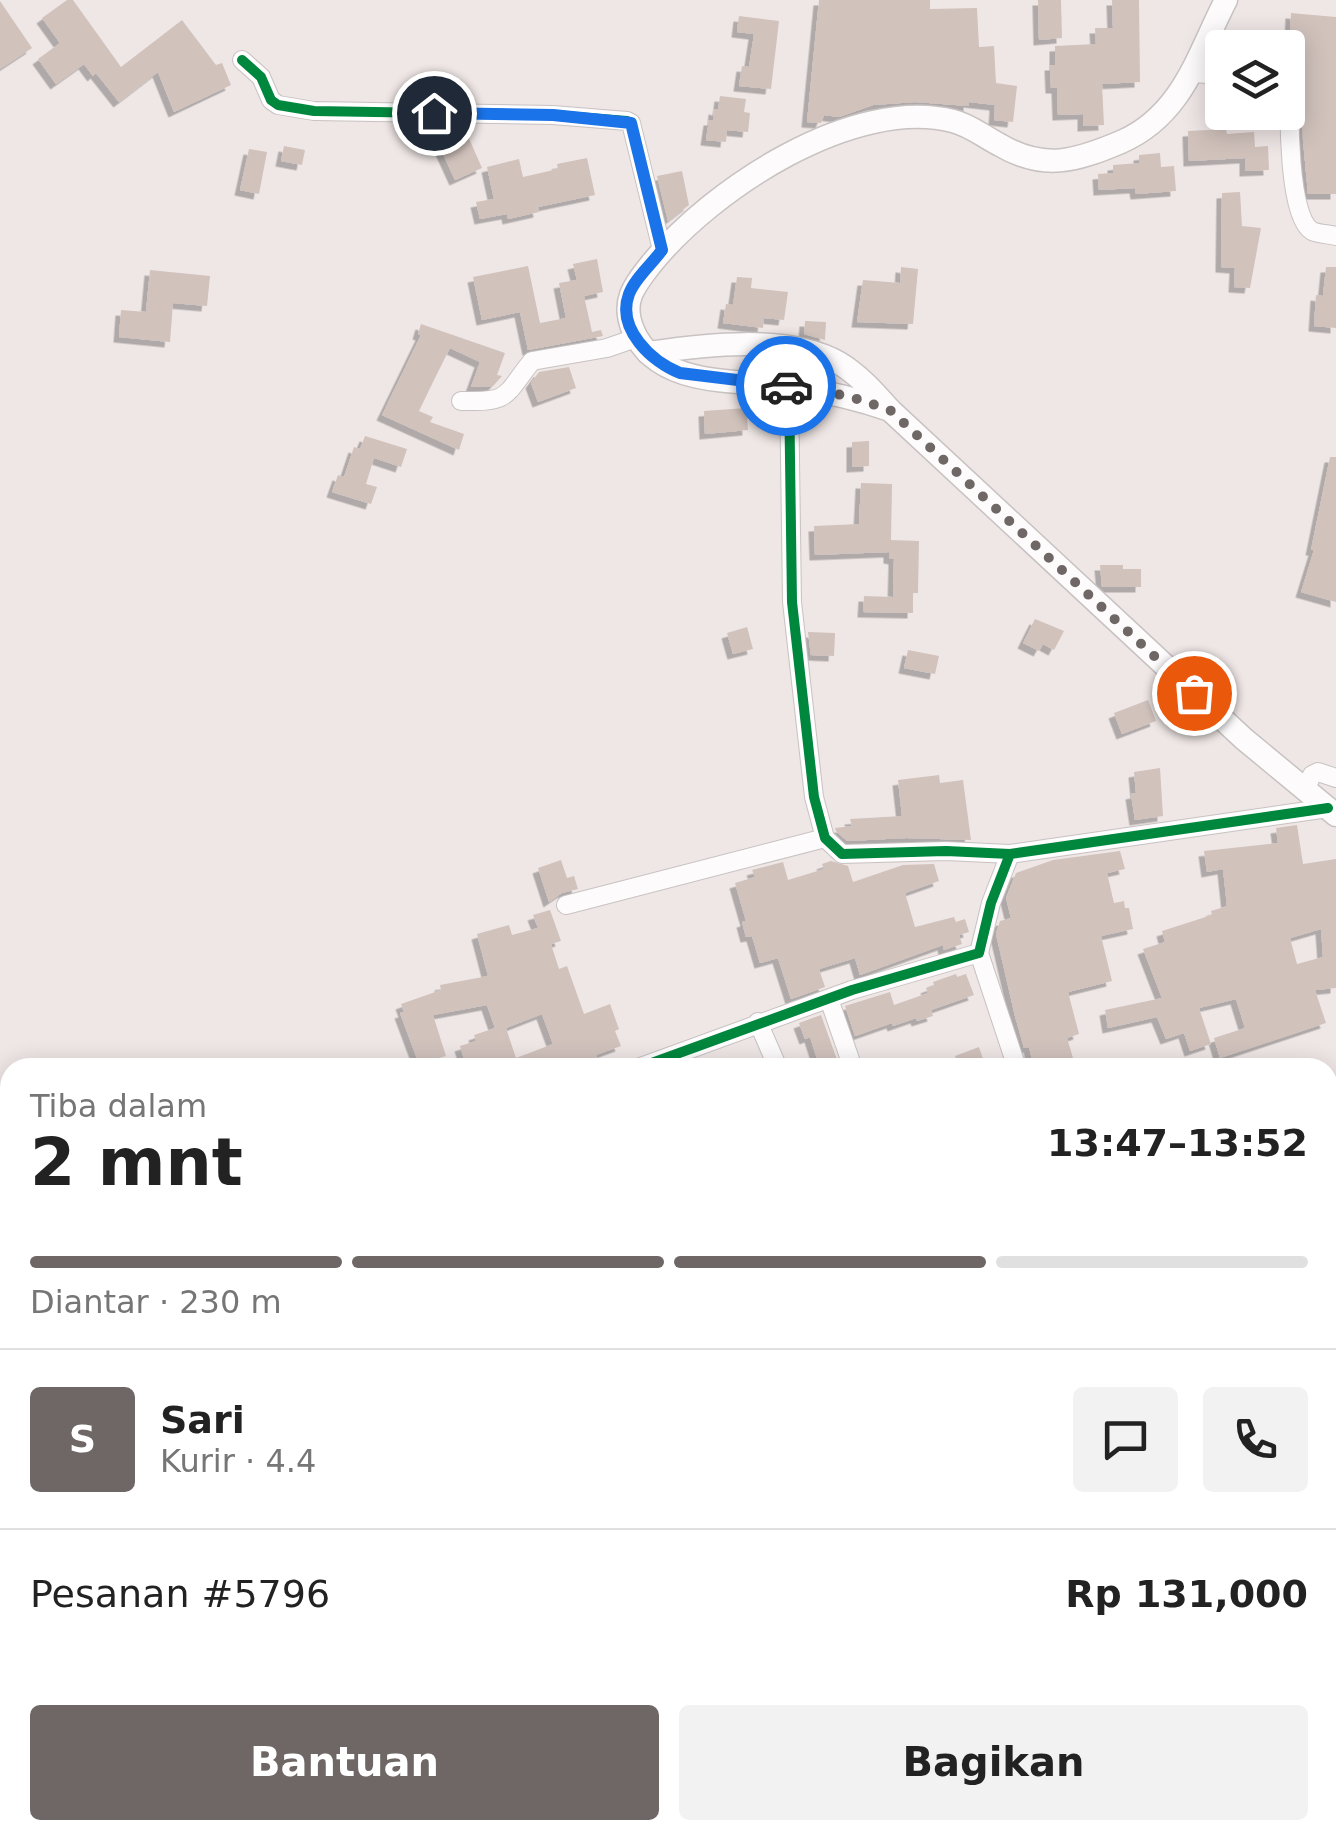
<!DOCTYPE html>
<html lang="id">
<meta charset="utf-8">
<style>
body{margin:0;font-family:"DejaVu Sans",sans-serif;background:#f2f2f2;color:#222;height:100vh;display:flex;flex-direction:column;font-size:38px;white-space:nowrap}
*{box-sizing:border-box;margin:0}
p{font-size:32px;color:#767676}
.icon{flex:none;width:55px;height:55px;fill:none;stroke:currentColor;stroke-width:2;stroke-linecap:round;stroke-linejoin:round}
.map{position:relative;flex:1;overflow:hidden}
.drawer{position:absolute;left:0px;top:1058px;width:1338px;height:782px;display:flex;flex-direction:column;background:#fff;border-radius:30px 30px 0 0;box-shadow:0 5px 25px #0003}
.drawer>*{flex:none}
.buttons{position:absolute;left:1205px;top:30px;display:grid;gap:20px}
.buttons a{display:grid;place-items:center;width:100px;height:100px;border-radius:10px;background:#fff;box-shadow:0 5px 25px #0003;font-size:50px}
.pin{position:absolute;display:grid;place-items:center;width:85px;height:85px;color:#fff;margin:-42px;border:5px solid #fff;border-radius:50%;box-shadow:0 2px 10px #0007}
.courier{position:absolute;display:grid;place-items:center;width:100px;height:100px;margin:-50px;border:8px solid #1a73e8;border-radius:50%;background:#fff;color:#222;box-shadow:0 2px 12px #0007}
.summary em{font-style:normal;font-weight:700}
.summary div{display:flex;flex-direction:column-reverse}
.summary{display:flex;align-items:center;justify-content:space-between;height:170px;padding:0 30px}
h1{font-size:65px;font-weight:700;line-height:75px}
.bar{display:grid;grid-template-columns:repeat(4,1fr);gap:15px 10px;align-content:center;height:120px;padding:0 30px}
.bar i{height:12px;border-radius:8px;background:#e0e0e0}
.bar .current{background:#6e6766}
.bar p{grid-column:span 4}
.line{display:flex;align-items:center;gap:25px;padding:0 30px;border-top:2px solid #e0e0e0}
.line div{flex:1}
.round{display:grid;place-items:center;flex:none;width:105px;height:105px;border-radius:10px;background:#f2f2f2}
.action{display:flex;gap:20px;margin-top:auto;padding:20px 30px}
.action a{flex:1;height:115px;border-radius:10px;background:#6e6766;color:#fff;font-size:40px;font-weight:700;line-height:115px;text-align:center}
.action a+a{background:#f2f2f2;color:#222}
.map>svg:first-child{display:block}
.building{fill:#d1c2bc;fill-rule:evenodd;filter:url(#shadow)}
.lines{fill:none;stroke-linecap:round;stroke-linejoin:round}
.minor-casing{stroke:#c8c2c2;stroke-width:20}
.major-casing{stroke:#c8c2c2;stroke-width:25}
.minor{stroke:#fdfbfb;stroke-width:18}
.major{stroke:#fdfbfb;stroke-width:22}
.cycleway-casing{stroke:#fff;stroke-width:16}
.cycleway{stroke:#00873e;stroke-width:10}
.done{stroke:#6e6766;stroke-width:10;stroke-dasharray:0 18}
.route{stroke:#1a73e8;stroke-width:12}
</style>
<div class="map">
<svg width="1336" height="1838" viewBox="0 0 1336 1838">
<defs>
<filter id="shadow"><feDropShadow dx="-5.5" dy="5.5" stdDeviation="0" flood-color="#0004"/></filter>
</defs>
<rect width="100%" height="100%" fill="#efe7e6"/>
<g class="building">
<path d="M 67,0 L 73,0 L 121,67 L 182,20 L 216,65 L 222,63 L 231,85 L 174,112 L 158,72 L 119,102 L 96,73 L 93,76 L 84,64 L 56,84 L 38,59 L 60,43 L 42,18 Z"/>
<path d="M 819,0 L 930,0 L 930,9 L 977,8 L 979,47 L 994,46 L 996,83 L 1017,86 L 1013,122 L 994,120 L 995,105 L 969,102 L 969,106 L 915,102 L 873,105 L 839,117 L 824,115 L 821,123 L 807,122 Z"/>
<path d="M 1038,0 L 1061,0 L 1062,38 L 1039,40 Z"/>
<path d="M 1112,0 L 1139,0 L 1140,82 L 1102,84 L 1104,125 L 1083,126 L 1083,114 L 1058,115 L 1057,88 L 1051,88 L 1050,65 L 1055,65 L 1055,46 L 1096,44 L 1095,28 L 1113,28 Z"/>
<path d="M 0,1 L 32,48 L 0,69 Z"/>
<path d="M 1291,13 L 1336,17 L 1336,194 L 1308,194 L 1303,140 L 1302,87 L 1296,74 L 1288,72 Z"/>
<path d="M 739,16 L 779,21 L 771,89 L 739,86 L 742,66 L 749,67 L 754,34 L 737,32 Z"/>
<path d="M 720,96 L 746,99 L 744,112 L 750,113 L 748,132 L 727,130 L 726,142 L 706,140 L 709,120 L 713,120 L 714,109 L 718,110 Z"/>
<path d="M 444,126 L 467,126 L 470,133 L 467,134 L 482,168 L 455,180 L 432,130 Z"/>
<path d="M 1226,129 L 1227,134 L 1254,132 L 1255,147 L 1268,146 L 1269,170 L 1245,171 L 1245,158 L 1189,161 L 1188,131 Z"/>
<path d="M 284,146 L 305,150 L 302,165 L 281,161 Z"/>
<path d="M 249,149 L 267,152 L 259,194 L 240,190 Z"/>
<path d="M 1160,153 L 1161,167 L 1174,166 L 1176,191 L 1136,194 L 1135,188 L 1099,190 L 1098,174 L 1113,173 L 1113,165 L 1139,163 L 1139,155 Z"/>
<path d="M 587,158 L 595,195 L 538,207 L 539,212 L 508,219 L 507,214 L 480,219 L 476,202 L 494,199 L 487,167 L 519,159 L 523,177 L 558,169 L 557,164 Z"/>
<path d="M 682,171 L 689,205 L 668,221 L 657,176 Z"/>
<path d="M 1240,192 L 1242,226 L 1261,228 L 1250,288 L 1234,287 L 1235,268 L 1221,267 L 1222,193 Z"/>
<path d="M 597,259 L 603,292 L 584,296 L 592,332 L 601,330 L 603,336 L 528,350 L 520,312 L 482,320 L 473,277 L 528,266 L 540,323 L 566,318 L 559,283 L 577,280 L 573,264 Z"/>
<path d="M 901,267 L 918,269 L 913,324 L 857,322 L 863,280 L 900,283 Z"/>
<path d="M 1326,267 L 1336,267 L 1336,328 L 1314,326 L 1316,295 L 1323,296 Z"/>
<path d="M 150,270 L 210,276 L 207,306 L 173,303 L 170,342 L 119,337 L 121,310 L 146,312 Z"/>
<path d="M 737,277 L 752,278 L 751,288 L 788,292 L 784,320 L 764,318 L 763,328 L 723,323 L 726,304 L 733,305 Z"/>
<path d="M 805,321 L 826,322 L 825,340 L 804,334 Z"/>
<path d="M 421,324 L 505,353 L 497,375 L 502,376 L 493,386 L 471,387 L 480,362 L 450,348 L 434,380 L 419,411 L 433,417 L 430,422 L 464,434 L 459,450 L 382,415 L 421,335 L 418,334 Z"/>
<path d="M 569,367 L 576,388 L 538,402 L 531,383 L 539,372 Z"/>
<path d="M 746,408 L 748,430 L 705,434 L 704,411 Z"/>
<path d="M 365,436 L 407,449 L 401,467 L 374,458 L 366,484 L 377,487 L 371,504 L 332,492 L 338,475 L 344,477 L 354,447 L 360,449 Z"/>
<path d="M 869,441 L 869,466 L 852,467 L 852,442 Z"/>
<path d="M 1330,457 L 1336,457 L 1336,602 L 1301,592 L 1314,550 L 1311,550 Z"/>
<path d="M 861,483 L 892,484 L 891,540 L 919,541 L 918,593 L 913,593 L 913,613 L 863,612 L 864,596 L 893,597 L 894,559 L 889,558 L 889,552 L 815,555 L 814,526 L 859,524 Z"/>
<path d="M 1100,565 L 1123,565 L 1123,569 L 1141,569 L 1141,587 L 1102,587 Z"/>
<path d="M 1035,619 L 1064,631 L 1054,650 L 1043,644 L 1039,651 L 1023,643 Z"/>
<path d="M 747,627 L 753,649 L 733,654 L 727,633 Z"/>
<path d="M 808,632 L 835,633 L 834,656 L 811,655 Z"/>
<path d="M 908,650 L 939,656 L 935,674 L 904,668 Z"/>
<path d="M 1148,700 L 1156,721 L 1122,734 L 1114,713 Z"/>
<path d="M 1160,768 L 1163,816 L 1135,820 L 1131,794 L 1136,793 L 1134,772 Z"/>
<path d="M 939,775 L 940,783 L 963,780 L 971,840 L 907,838 L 847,841 L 836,831 L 835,828 L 852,826 L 850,819 L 902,816 L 898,780 Z"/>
<path d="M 1297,825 L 1303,864 L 1336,859 L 1336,988 L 1315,990 L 1326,1023 L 1220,1058 L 1214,1038 L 1245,1028 L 1236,999 L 1199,1008 L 1211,1044 L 1190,1051 L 1184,1033 L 1166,1039 L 1157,1017 L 1108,1028 L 1105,1010 L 1162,998 L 1143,949 L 1165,942 L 1162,931 L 1212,915 L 1211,911 L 1227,906 L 1223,869 L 1207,872 L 1204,851 L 1278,843 L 1276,828 ZM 1321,929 L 1323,957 L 1297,964 L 1290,938 Z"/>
<path d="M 1120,851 L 1125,869 L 1107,873 L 1114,903 L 1124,901 L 1125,908 L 1129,908 L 1133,929 L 1101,936 L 1112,981 L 1068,992 L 1079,1034 L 1067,1038 L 1076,1068 L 1034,1068 L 1029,1047 L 1024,1048 L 1015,1016 L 996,934 L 1000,921 L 1011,918 L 1006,898 L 1016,873 L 1053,860 Z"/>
<path d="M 561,860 L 567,878 L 574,876 L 578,889 L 562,893 L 549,902 L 538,868 Z"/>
<path d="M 831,861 L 848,866 L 853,882 L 903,865 L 934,864 L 939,881 L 905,893 L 915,927 L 954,917 L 956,922 L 965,919 L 969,932 L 959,935 L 962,944 L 944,950 L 943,945 L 860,975 L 855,958 L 819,969 L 825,987 L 791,999 L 778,958 L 760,963 L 752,936 L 746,937 L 742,922 L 746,921 L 735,883 L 755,877 L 752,870 L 783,862 L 788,880 L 824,869 L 822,864 Z"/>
<path d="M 550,910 L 561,941 L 551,944 L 559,969 L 567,966 L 584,1014 L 610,1004 L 619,1029 L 615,1031 L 621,1046 L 596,1055 L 599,1063 L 585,1068 L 490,1068 L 488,1061 L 467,1068 L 460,1046 L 476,1041 L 474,1035 L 495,1028 L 487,1005 L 433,1015 L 446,1056 L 419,1064 L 400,1013 L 404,1012 L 401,1004 L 441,990 L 440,985 L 488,976 L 477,934 L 509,925 L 512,935 L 538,928 L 533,915 ZM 542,1014 L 553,1044 L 516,1058 L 506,1028 Z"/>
<path d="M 956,974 L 957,977 L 966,974 L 974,995 L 931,1010 L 933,1016 L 917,1021 L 916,1018 L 893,1026 L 892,1023 L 855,1036 L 845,1006 L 890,992 L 894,1005 L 928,993 L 926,988 L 934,985 L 933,982 Z"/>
<path d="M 821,1015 L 840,1068 L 820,1068 L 810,1037 L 805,1039 L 799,1023 Z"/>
<path d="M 979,1047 L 985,1065 L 959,1068 L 955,1056 Z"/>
</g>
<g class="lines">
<g class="minor-casing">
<g id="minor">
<path d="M 242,60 L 261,77 L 271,100 L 278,105 L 314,111 L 553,115 L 627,121 L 631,123 L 662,250"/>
<path d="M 1194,73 L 1222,75"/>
<path d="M 1288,84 L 1290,88 C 1289,113 1288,218 1312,231 C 1318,234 1329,234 1336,236"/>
<path d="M 789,386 L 792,602 L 814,797 L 825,838 L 842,854 L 946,851 L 1010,854"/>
<path d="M 461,401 C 511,402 503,397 532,361 L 607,348 L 636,338"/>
<path d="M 1306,788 L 1312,775 L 1318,772 L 1336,778"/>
<path d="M 566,905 L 825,838"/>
<path d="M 979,953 L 1017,1068"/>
<path d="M 829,999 L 853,1068"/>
<path d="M 758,1022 L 778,1068"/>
<path d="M 638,1068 L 852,990 L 979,953 L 991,903 L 1010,854 L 1328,808"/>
<path d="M 0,1223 L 10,1225"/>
<path d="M 1328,1300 L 1336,1297"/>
<path d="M 268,1830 L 270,1838"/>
</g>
</g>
<g class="major-casing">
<g id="major">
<path d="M 648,353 C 702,345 790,334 839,363 C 859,375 874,392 890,410 L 1244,739 L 1336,815"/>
<path d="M 890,410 C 858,399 827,392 795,387 C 742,379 658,390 633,330 C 621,301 634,286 652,263 C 712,189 853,96 953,121 C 970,125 984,137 1000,145 C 1044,171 1076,161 1121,142 C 1183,115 1198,54 1226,0"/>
</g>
</g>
<use href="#minor" class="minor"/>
<use href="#major" class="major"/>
<g class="cycleway-casing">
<g id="cycleway">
<path d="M 242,60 L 261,77 L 271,100 L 278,105 L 314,111 L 553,115 L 627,121 L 631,123 L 662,250"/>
<path d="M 789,386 L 792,602 L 814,797 L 825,838 L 842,854 L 946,851 L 1010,854"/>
<path d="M 638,1068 L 852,990 L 979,953 L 991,903 L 1010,854 L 1328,808"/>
</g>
</g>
<use href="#cycleway" class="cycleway"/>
</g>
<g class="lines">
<path class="done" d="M 786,386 L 848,396 L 890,410 L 1194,693"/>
<path class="route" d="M 434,113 L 553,115 L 631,123 L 662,250 C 652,264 635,278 629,294 C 616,329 652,362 680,373 L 786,386"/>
</g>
</svg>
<div class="buttons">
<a><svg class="icon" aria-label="layers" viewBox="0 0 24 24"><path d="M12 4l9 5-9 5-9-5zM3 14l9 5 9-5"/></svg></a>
</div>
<div class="pin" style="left:1194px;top:693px;background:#ea580c"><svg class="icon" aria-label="bag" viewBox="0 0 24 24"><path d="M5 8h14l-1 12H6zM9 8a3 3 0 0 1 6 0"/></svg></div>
<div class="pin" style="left:434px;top:113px;background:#1f2937"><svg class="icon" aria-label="home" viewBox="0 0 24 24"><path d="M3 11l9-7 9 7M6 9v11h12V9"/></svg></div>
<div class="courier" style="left:786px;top:386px"><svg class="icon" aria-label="car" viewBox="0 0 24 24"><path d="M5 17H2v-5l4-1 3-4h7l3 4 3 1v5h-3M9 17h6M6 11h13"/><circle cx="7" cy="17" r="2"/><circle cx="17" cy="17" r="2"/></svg></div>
<section class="drawer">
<div class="summary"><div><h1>2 mnt</h1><p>Tiba dalam</p></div><em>13:47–13:52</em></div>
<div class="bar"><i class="current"></i><i class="current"></i><i class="current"></i><i></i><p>Diantar · 230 m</p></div>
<div class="line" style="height:180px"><b class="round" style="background:#6e6766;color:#fff">S</b><div><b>Sari</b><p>Kurir · 4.4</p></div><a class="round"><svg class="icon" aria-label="chat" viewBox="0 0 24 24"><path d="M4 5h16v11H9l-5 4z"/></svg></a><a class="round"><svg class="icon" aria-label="phone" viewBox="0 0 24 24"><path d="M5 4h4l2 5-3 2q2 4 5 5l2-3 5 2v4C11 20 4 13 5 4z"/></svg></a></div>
<div class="line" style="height:130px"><div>Pesanan #5796</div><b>Rp 131,000</b></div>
<div class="action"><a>Bantuan</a><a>Bagikan</a></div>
</section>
</div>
